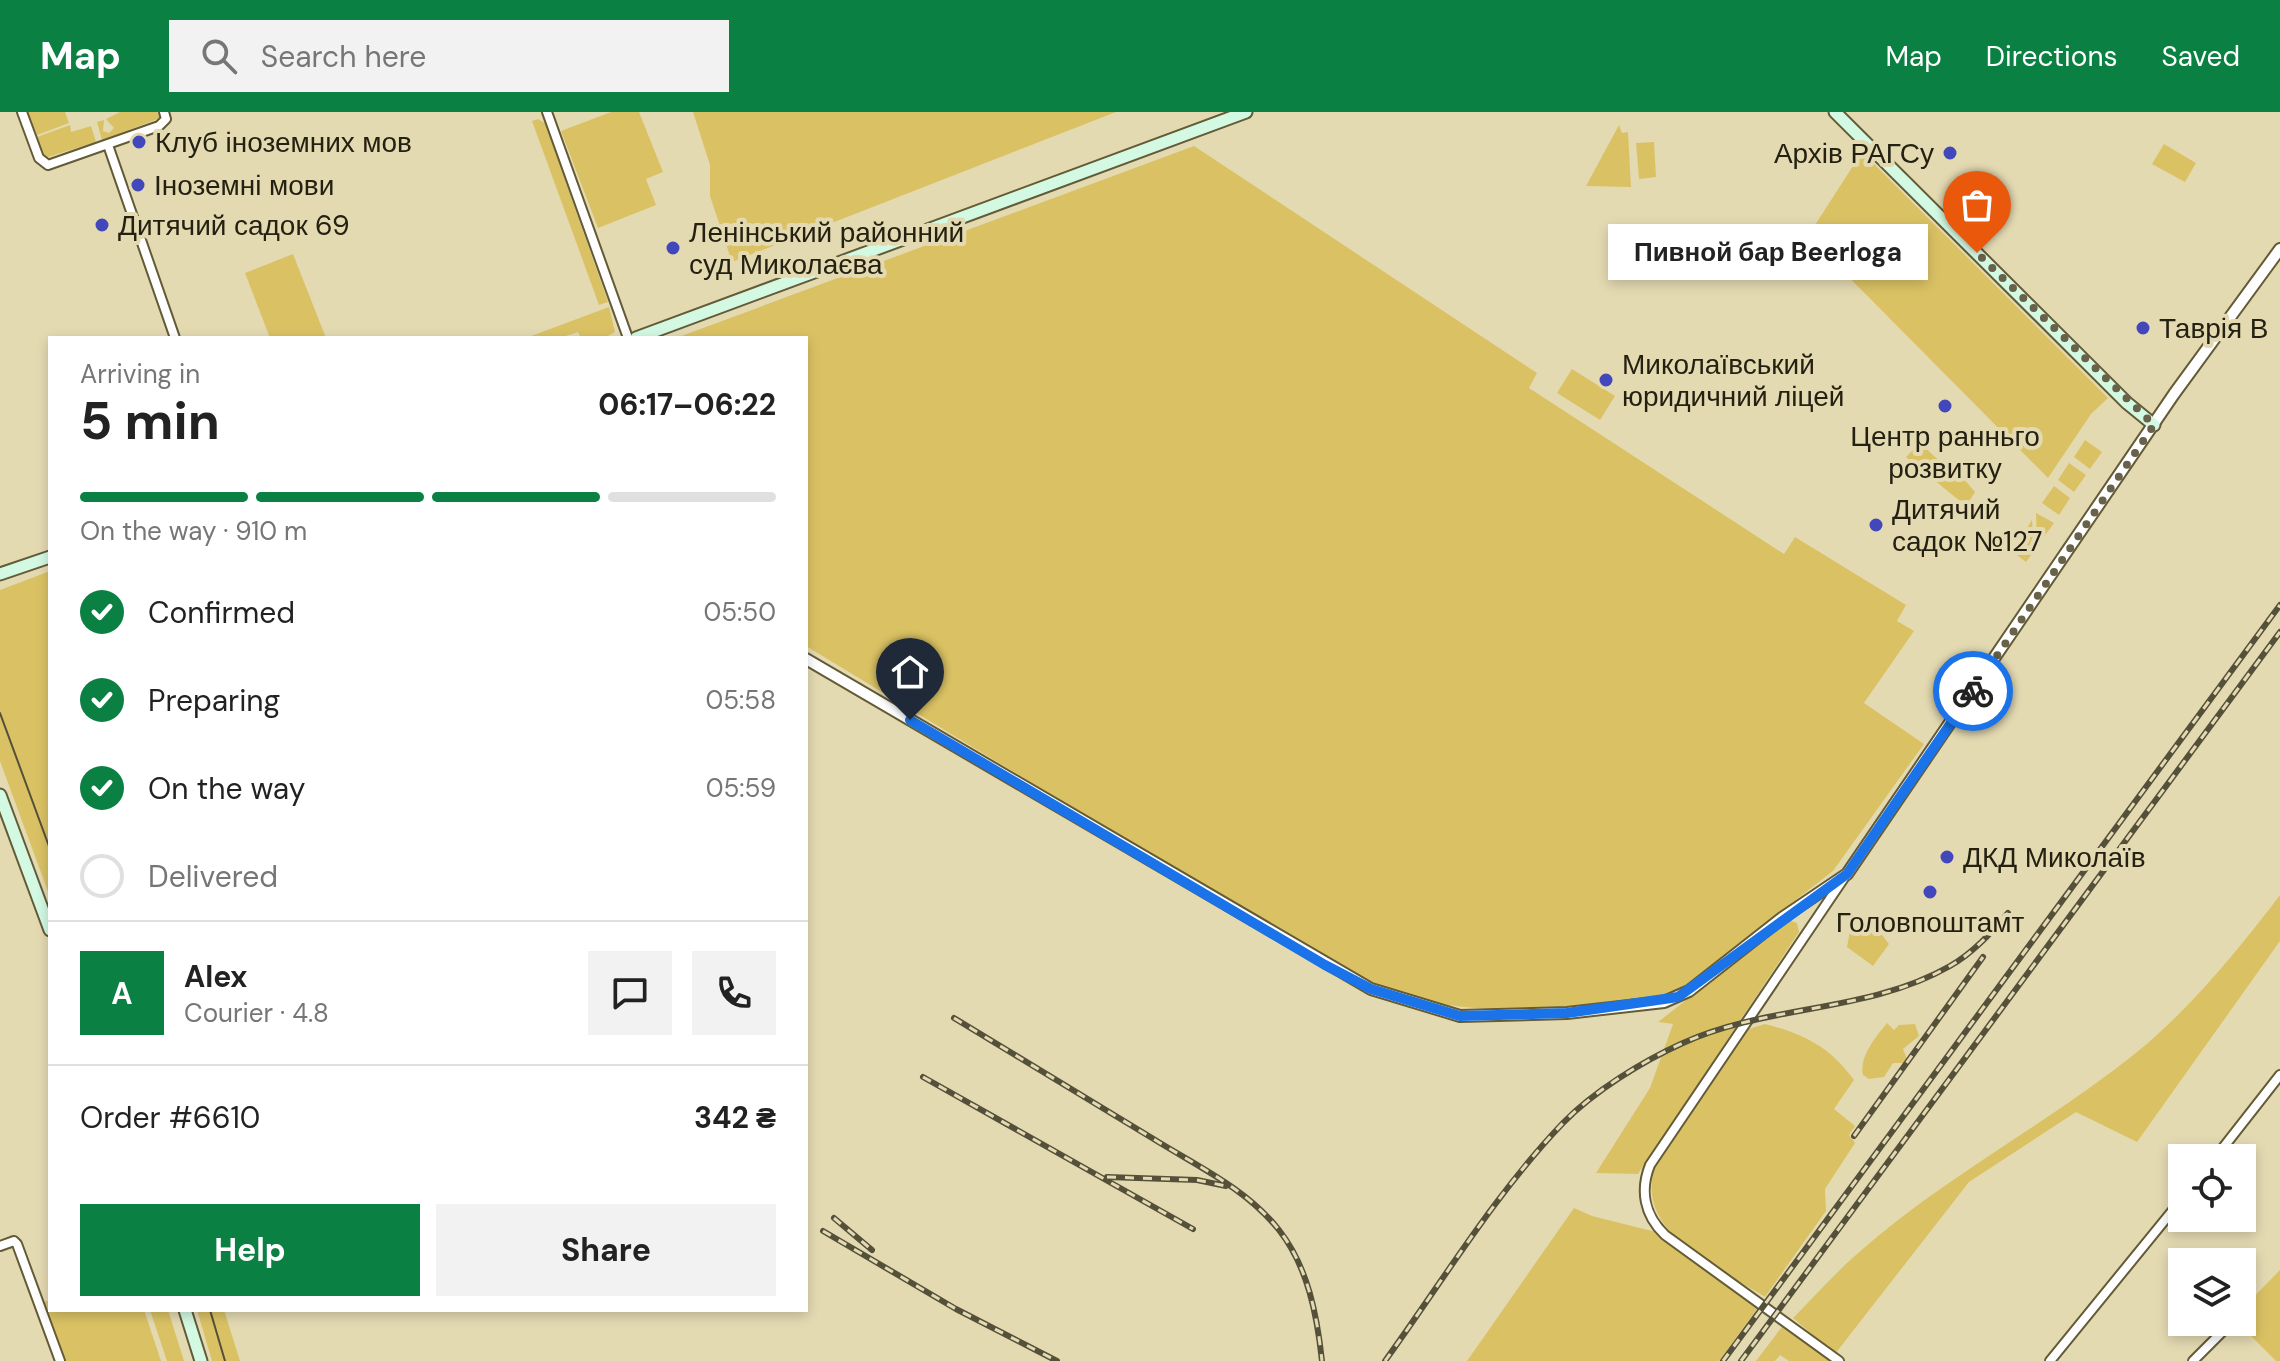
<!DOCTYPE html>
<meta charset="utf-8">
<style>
body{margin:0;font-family:"DM Sans",sans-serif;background:#f2f2f2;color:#222;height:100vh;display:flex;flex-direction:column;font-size:30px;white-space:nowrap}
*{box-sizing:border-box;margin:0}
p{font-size:26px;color:#767676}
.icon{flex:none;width:44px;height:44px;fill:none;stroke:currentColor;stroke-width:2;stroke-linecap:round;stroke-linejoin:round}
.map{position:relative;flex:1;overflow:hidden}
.side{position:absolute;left:48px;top:224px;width:760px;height:976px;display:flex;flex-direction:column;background:#fff;border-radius:0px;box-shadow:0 4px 12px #0003}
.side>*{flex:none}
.tools{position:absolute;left:2168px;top:1032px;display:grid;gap:16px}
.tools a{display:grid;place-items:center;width:88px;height:88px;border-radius:0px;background:#fff;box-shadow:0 4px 12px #0003;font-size:40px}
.pin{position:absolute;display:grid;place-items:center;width:68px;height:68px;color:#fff;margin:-82px -34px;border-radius:50% 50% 50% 0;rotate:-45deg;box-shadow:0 0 8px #0007}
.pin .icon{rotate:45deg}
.courier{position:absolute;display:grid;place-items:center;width:80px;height:80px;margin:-40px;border:6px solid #1a73e8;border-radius:50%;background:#fff;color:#222;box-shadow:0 2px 10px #0007}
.bubble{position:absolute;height:56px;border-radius:0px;background:#fff;box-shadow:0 4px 12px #0003;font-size:26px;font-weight:700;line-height:56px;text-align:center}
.head em{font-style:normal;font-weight:700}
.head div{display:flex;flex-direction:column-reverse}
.head{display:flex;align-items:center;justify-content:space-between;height:136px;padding:0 32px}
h1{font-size:52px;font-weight:700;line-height:60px}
.bar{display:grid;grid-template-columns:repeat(4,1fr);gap:12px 8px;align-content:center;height:96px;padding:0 32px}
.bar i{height:10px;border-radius:6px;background:#e0e0e0}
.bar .active{background:#0b8043}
.bar p{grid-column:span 4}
.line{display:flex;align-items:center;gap:20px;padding:0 32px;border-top:2px solid #e0e0e0}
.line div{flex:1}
.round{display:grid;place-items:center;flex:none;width:84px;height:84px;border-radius:0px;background:#f2f2f2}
ol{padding:0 32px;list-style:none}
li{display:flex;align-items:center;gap:24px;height:88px}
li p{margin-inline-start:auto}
li .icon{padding:8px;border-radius:50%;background:#0b8043;color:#fff;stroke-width:4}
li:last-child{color:#767676}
li i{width:44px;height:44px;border:4px solid #e0e0e0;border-radius:50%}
.button{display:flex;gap:16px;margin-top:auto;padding:16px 32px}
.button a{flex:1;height:92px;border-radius:0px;background:#0b8043;color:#fff;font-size:32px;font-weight:700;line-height:92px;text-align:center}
.button a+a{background:#f2f2f2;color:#222}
header{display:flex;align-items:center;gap:48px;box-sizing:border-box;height:112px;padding:0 40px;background:#0b8043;color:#fff}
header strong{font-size:38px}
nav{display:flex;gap:44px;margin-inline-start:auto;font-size:28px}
.search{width:560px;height:72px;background:#f2f2f2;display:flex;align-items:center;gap:20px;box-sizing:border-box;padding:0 28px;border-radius:0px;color:#767676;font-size:30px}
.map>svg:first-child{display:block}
.green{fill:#dac264}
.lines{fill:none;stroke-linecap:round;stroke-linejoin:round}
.minor-casing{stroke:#635a36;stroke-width:12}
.tertiary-casing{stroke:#635a36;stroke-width:14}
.secondary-casing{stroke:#635a36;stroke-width:15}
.minor{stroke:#fff;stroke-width:8}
.tertiary{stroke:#fff;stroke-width:10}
.secondary{stroke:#d3f9e3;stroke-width:11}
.tram{stroke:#55503a;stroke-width:2}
.rail-casing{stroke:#55503a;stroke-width:6}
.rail{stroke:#e4dab2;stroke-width:3;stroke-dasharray:9;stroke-linecap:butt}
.done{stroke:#68624a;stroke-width:8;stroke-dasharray:0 14.4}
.route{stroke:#1a73e8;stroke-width:10}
.poi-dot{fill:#4347bc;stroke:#e4dab2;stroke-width:3}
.labels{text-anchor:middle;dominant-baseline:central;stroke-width:8;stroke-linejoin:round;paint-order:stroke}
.poi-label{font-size:28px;fill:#252112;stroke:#e4dab2;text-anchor:start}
</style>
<header>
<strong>Map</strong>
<div class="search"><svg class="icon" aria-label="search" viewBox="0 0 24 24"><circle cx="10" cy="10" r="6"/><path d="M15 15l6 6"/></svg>Search here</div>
<nav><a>Map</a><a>Directions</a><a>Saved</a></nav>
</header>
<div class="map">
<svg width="2280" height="1249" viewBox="0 0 2280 1249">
<rect width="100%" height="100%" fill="#e4dab2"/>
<g class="green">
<path d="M 28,0 L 65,0 L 69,11 L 37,23 Z"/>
<path d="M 120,0 L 157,0 L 160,6 L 102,28 L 97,10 L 104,8 L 103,19 L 109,21 L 114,16 L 106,7 Z"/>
<path d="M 611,0 L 639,0 L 663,60 L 646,67 L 656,93 L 598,116 L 561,19 Z"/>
<path d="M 693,0 L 1116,0 L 732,150 L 710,84 L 710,53 Z"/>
<path d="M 538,7 L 545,11 L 608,190 L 599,193 L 532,9 Z"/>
<path d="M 70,13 L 71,20 L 91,14 L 96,30 L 45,46 L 37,25 Z"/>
<path d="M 1619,13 L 1622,21 L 1628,20 L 1631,75 L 1586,74 Z"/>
<path d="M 1654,30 L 1656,65 L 1639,67 L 1636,31 Z"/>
<path d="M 2164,32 L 2196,51 L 2185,70 L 2152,52 Z"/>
<path d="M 1194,34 L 1537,261 L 1529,276 L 1784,442 L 1795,425 L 1906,493 L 1897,509 L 1914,519 L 1864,591 L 1924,632 L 1833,759 L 1686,873 L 1663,884 C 1591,891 1515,905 1443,892 C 1403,885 1363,866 1327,850 L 806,534 L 806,226 L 676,226 Z"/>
<path d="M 1860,43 L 1865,43 L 2108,286 L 2091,302 L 2048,366 L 1808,124 Z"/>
<path d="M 293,142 L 326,226 L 270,226 L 245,161 Z"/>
<path d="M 609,195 L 615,220 L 604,226 L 581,226 L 578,220 L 559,226 L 526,226 Z"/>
<path d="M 1572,257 L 1615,284 L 1600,308 L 1557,281 Z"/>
<path d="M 2085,328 L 2102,340 L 2090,357 L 2074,345 Z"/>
<path d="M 1920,331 L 1947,356 L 1951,352 L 1975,380 L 1966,394 L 1906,345 Z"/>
<path d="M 2069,351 L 2086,363 L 2074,380 L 2058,368 Z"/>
<path d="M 2054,374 L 2070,386 L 2059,403 L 2042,391 Z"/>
<path d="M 2036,401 L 2054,411 L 2038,433 L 2037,433 Z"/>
<path d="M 2032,408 L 2034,439 L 2026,450 L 2017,443 L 2015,435 Z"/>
<path d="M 50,459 L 50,785 L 0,649 L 0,478 Z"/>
<path d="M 2280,783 L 2280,829 L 2137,1030 L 2076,1000 L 1969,1070 L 1835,1242 L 1793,1206 C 1814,1185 1834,1162 1857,1142 C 1943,1065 2048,1012 2137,940 C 2189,898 2240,836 2280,783 Z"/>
<path d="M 1789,808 L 1797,811 L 1799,820 L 1638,1062 L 1596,1061 L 1650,976 L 1673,912 L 1658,910 Z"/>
<path d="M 1863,812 L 1879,819 L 1889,832 L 1873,854 L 1847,835 L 1850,819 Z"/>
<path d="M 1887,911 L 1894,918 L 1899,913 L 1915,912 L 1919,924 L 1903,937 L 1907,947 L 1904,951 L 1893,951 L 1884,965 L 1869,967 L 1863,963 C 1859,944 1876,925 1887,911 Z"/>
<path d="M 1765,912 C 1804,922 1830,935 1854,968 L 1834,997 L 1855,1014 L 1849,1023 L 1855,1031 L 1825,1077 L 1826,1099 L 1765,1185 C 1720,1156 1633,1121 1655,1055 L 1749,917 Z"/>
<path d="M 1574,1096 L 1592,1104 L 1656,1120 L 1760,1193 L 1719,1249 L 1467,1249 Z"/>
<path d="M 2280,1158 L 2280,1249 L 2276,1249 L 2237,1210 L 2242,1210 L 2242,1197 Z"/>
<path d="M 50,1188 L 50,1198 L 144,1198 L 161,1249 L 64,1249 L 44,1190 Z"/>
<path d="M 150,1198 L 168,1198 L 184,1249 L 167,1249 Z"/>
<path d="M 197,1198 L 224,1198 L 240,1249 L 212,1249 Z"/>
<path d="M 1784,1212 L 1831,1249 L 1789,1249 L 1780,1243 L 1775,1249 L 1756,1249 Z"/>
</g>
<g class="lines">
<g class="minor-casing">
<g id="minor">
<path d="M 22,0 L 39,46 L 48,53 L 159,14 L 166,7 L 164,0"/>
<path d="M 547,0 L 628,226"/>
<path d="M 108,33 L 175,226"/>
<path d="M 2215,1046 L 2280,963"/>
<path d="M 0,1134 L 14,1129 L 17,1132 L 60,1249"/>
<path d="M 1839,1249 L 1665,1123 C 1644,1103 1640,1078 1650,1053 L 1844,766"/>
<path d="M 2050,1249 L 2182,1087"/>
<path d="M 2193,1249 L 2226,1216"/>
</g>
</g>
<g class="tertiary-casing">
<path id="tertiary" d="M 806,547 L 1371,877 L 1460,904 L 1567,901 L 1664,890 L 1689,879 L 1782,806 L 1847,762 L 2174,282 L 2280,137"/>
</g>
<g class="secondary-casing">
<g id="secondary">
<path d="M 1835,0 L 2127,291 L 2154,313"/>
<path d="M 636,226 L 1246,0"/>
<path d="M 0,462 L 50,445"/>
<path d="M 0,683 L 50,818"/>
<path d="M 185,1198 L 201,1249"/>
</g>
</g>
<use href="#minor" class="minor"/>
<use href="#tertiary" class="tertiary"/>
<use href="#secondary" class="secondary"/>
<g class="tram">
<path d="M 0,601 L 50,737"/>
<path d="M 210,1198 L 225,1249"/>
</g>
<g class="rail-casing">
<g id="rail">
<path d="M 954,906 C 1020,946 1086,986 1152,1026 C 1195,1053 1246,1076 1279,1118 C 1308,1155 1317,1203 1322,1249"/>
<path d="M 923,965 L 1193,1117"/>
<path d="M 1854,1024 L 1983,845"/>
<path d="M 1107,1065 L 1197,1068 L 1226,1074"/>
<path d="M 834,1106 L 872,1138"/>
<path d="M 823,1119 L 956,1197 L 1057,1249"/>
<path d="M 1385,1249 C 1442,1170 1495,1082 1563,1011 C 1594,979 1643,949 1683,931 C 1769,892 1868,901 1950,854 C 1973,841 1991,821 2008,801"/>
<path d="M 1723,1249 L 2280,493"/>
<path d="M 1741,1249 L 2280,520"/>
</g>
</g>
<use href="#rail" class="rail"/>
</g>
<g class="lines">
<path class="done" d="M 1973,579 L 2154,313 L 1977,141"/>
<path class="route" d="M 910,608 L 1325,853 L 1371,877 L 1460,904 L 1567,901 L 1678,885 L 1847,762 L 1973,579"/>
</g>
<g class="poi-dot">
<circle cx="139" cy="30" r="8"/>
<circle cx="1950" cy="41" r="8"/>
<circle cx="138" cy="73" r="8"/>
<circle cx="102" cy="113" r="8"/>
<circle cx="673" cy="136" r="8"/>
<circle cx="2143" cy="216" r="8"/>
<circle cx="1606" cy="268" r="8"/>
<circle cx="1945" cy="294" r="8"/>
<circle cx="1876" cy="413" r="8"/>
<circle cx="1947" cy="745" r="8"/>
<circle cx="1930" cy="780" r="8"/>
</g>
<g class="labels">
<g class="poi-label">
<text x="155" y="30">Клуб іноземних мов</text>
<text x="1934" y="41" text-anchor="end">Архів РАГСу</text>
<text x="154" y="73">Іноземні мови</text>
<text x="118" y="113">Дитячий садок 69</text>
<text x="689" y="120">Ленінський районний<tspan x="689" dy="32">суд Миколаєва</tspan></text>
<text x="2159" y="216">Таврія В</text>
<text x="1622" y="252">Миколаївський<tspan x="1622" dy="32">юридичний ліцей</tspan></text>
<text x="1945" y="324" text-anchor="middle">Центр ранньго<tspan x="1945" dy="32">розвитку</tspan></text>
<text x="1892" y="397">Дитячий<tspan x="1892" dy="32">садок №127</tspan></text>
<text x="1963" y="745">ДКД Миколаїв</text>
<text x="1930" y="810" text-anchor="middle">Головпоштамт</text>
</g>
</g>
</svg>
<div class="tools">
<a><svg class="icon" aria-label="locate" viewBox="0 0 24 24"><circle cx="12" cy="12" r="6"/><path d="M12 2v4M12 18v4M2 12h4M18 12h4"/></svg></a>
<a><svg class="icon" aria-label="layers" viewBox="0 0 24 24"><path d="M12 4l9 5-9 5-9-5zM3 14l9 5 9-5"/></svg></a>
</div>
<div class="pin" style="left:1977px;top:141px;background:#ea580c"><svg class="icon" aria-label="bag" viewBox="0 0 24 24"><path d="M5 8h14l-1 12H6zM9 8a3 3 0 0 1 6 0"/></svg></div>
<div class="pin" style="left:910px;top:608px;background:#1f2937"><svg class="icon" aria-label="home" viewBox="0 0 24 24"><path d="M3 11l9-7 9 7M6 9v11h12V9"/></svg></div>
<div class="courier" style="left:1973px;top:579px"><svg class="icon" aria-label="bike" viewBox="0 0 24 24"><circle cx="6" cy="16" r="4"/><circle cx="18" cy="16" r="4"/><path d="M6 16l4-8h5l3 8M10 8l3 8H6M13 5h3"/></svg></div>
<div class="bubble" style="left:1608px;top:112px;width:320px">Пивной бар Beerloga</div>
<section class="side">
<div class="head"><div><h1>5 min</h1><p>Arriving in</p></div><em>06:17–06:22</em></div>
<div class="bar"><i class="active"></i><i class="active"></i><i class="active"></i><i></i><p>On the way · 910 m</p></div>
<ol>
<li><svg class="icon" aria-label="check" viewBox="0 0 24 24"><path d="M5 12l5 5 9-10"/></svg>Confirmed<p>05:50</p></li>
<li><svg class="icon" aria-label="check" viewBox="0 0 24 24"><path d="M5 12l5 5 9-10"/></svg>Preparing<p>05:58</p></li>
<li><svg class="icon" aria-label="check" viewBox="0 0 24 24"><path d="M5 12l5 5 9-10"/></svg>On the way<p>05:59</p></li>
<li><i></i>Delivered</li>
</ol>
<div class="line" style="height:144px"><b class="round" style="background:#0b8043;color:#fff">A</b><div><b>Alex</b><p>Courier · 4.8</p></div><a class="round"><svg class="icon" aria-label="chat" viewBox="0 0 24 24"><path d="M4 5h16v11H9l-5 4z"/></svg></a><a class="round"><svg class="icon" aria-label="phone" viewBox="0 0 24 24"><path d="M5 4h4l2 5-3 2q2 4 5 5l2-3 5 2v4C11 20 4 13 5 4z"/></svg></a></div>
<div class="line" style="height:104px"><div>Order #6610</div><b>342 ₴</b></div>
<div class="button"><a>Help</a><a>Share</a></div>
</section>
</div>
